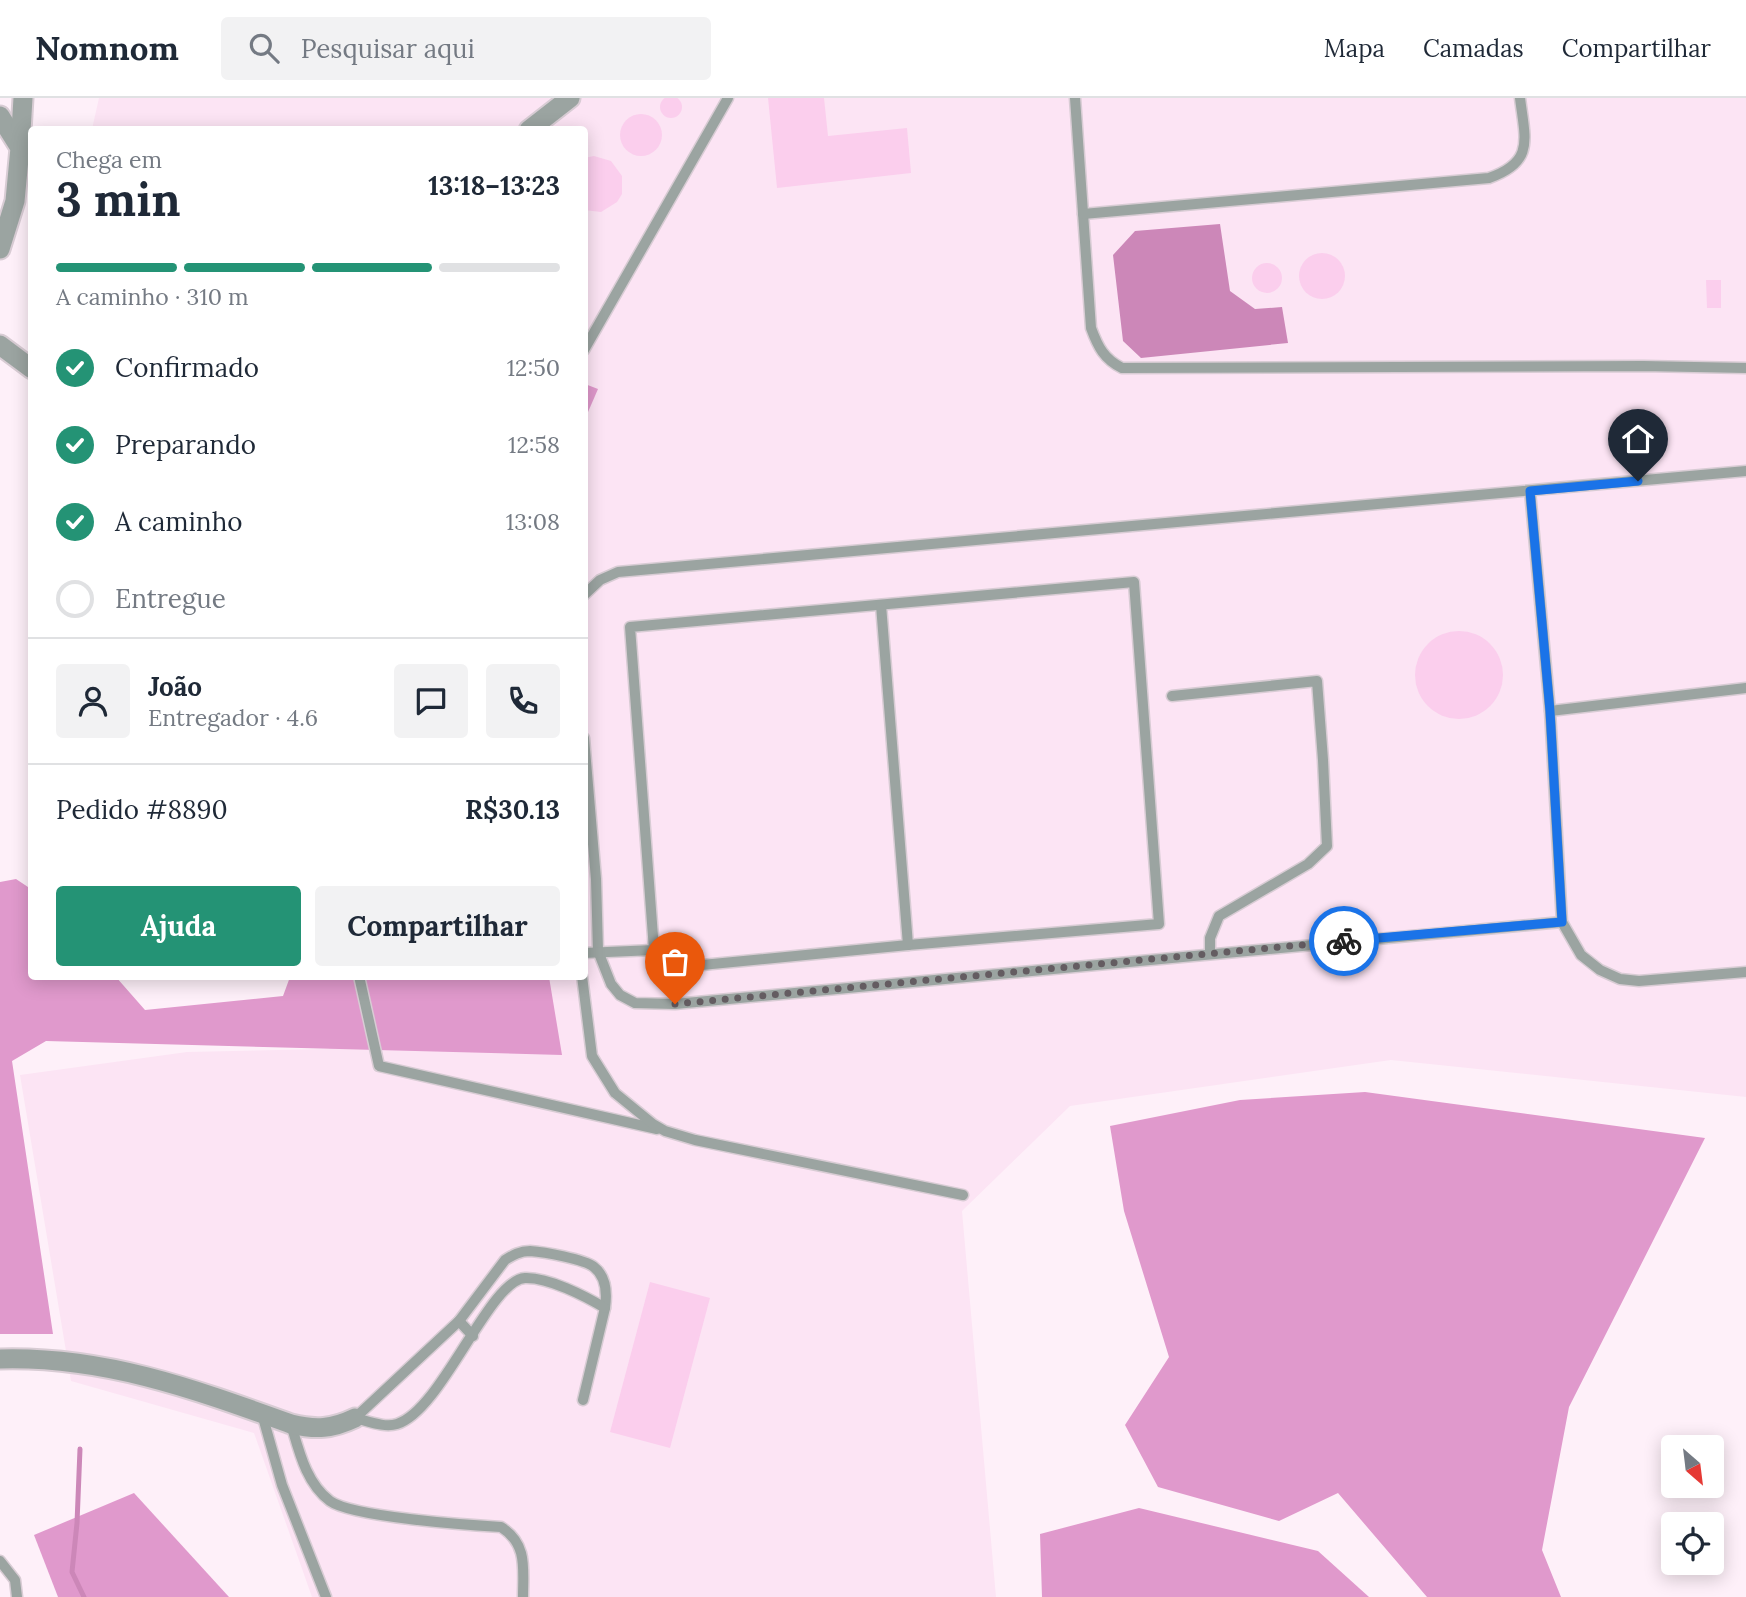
<!DOCTYPE html>
<html lang="pt">
<meta charset="utf-8">
<style>
body{margin:0;font-family:Lora,serif;background:#f2f2f3;color:#1f2937;height:100vh;display:flex;flex-direction:column;font-size:26px;white-space:nowrap}
*{box-sizing:border-box;margin:0}
p{font-size:23px;color:#747a83}
.icon{flex:none;width:38px;height:38px;fill:none;stroke:currentColor;stroke-width:2;stroke-linecap:round;stroke-linejoin:round}
.map{position:relative;flex:1;overflow:hidden}
.side{position:absolute;left:28px;top:28px;width:560px;height:854px;display:flex;flex-direction:column;background:#fff;border-radius:7px;box-shadow:0 4px 18px #0003}
.side>*{flex:none}
.needle{width:46px;rotate:152deg}
.buttons{position:absolute;left:1661px;top:1337px;display:grid;gap:14px}
.buttons a{display:grid;place-items:center;width:63px;height:63px;border-radius:7px;background:#fff;box-shadow:0 4px 18px #0003;font-size:35px}
.pin{position:absolute;display:grid;place-items:center;width:60px;height:60px;color:#fff;margin:-72px -30px;border-radius:50% 50% 50% 0;rotate:-45deg;box-shadow:0 0 7px #0007}
.pin .icon{rotate:45deg}
.courier{position:absolute;display:grid;place-items:center;width:70px;height:70px;margin:-35px;border:5px solid #1a73e8;border-radius:50%;background:#fff;color:#222;box-shadow:0 2px 9px #0007}
.headline em{font-style:normal;font-weight:800}
.headline div{display:flex;flex-direction:column-reverse}
.headline{display:flex;align-items:center;justify-content:space-between;height:119px;padding:0 28px}
h1{font-size:46px;font-weight:800;line-height:52px}
.bar{display:grid;grid-template-columns:repeat(4,1fr);gap:10px 7px;align-content:center;height:84px;padding:0 28px}
.bar i{height:9px;border-radius:5px;background:#e0e1e3}
.bar .active{background:#249375}
.bar p{grid-column:span 4}
.line{display:flex;align-items:center;gap:18px;padding:0 28px;border-top:2px solid #e0e1e3}
.line div{flex:1}
.round{display:grid;place-items:center;flex:none;width:74px;height:74px;border-radius:7px;background:#f2f2f3}
ol{padding:0 28px;list-style:none}
li{display:flex;align-items:center;gap:21px;height:77px}
li p{margin-inline-start:auto}
li .icon{padding:7px;border-radius:50%;background:#249375;color:#fff;stroke-width:4}
li:last-child{color:#747a83}
li i{width:38px;height:38px;border:4px solid #e0e1e3;border-radius:50%}
.primary-button{display:flex;gap:14px;margin-top:auto;padding:14px 28px}
.primary-button a{flex:1;height:80px;border-radius:7px;background:#249375;color:#fff;font-size:28px;font-weight:800;line-height:80px;text-align:center}
.primary-button a+a{background:#f2f2f3;color:#1f2937}
header{display:flex;align-items:center;gap:42px;box-sizing:border-box;height:98px;padding:0 35px;background:#fff;border-bottom:2px solid #e0e1e3}
header strong{font-size:33px}
nav{display:flex;gap:38px;margin-inline-start:auto;font-size:24px}
.search{width:490px;height:63px;background:#f2f2f3;display:flex;align-items:center;gap:18px;box-sizing:border-box;padding:0 24px;border-radius:7px;color:#747a83;font-size:26px}
.map>svg:first-child{display:block}
.built{fill:#fce4f4}
.forest{fill:#e099cc}
.water{fill:#cc87b8}
.lines{fill:none;stroke-linecap:round;stroke-linejoin:round}
.stream{stroke:#cc87b8;stroke-width:5}
.building{fill:#fbceed}
.lane-casing{stroke:#d8ccd4;stroke-width:13}
.street-casing{stroke:#d8ccd4;stroke-width:23}
.lane{stroke:#9ba4a1;stroke-width:10}
.street{stroke:#9ba4a1;stroke-width:19}
.done{stroke:#645c61;stroke-width:7;stroke-dasharray:0 12.6}
.route{stroke:#1a73e8;stroke-width:9}
</style>
<header>
<strong>Nomnom</strong>
<div class="search"><svg class="icon" aria-label="search" viewBox="0 0 24 24"><circle cx="10" cy="10" r="6"/><path d="M15 15l6 6"/></svg>Pesquisar aqui</div>
<nav><a>Mapa</a><a>Camadas</a><a>Compartilhar</a></nav>
</header>
<div class="map">
<svg width="1746" height="1499" viewBox="0 0 1746 1499">
<rect width="100%" height="100%" fill="#fef0f9"/>
<path class="built" d="M 99,0 L 1746,0 L 1746,999 L 1391,962 L 1070,1008 L 962,1113 L 996,1499 L 312,1499 L 254,1335 L 71,1283 L 20,977 L 187,954 L 329,951 L 315,879 L 584,878 L 584,32 L 92,31 Z"/>
<g class="forest">
<path d="M 585,286 L 598,291 L 585,321 L 584,286 Z"/>
<path d="M 16,781 L 31,791 L 32,878 L 116,879 L 145,912 L 283,898 L 290,879 L 549,879 L 562,957 L 46,943 L 12,963 L 53,1236 L 0,1236 L 0,784 Z"/>
<path d="M 1365,994 L 1705,1040 L 1569,1309 L 1542,1452 L 1561,1499 L 1427,1499 L 1338,1395 L 1279,1423 L 1158,1389 L 1125,1327 L 1169,1259 L 1124,1113 L 1110,1028 L 1240,1002 Z"/>
<path d="M 134,1395 L 229,1499 L 58,1499 L 34,1437 Z"/>
<path d="M 1139,1410 L 1318,1453 L 1369,1499 L 1042,1499 L 1040,1436 Z"/>
</g>
<path class="water" d="M 1220,126 L 1230,193 L 1255,211 L 1282,209 L 1288,245 L 1141,260 L 1123,243 L 1113,157 L 1135,133 Z"/>
<g class="lines">
<path class="stream" d="M 80,1351 L 77,1425 L 72,1474 L 84,1499"/>
</g>
<g class="building">
<circle cx="671" cy="9" r="11"/>
<path d="M 768,0 L 824,0 L 828,38 L 907,30 L 911,75 L 777,90 Z"/>
<circle cx="641" cy="37" r="21"/>
<path d="M 594,58 L 611,63 L 622,78 L 622,96 L 617,104 L 601,114 L 584,112 L 584,60 Z"/>
<circle cx="1322" cy="178" r="23"/>
<circle cx="1267" cy="180" r="15"/>
<path d="M 1706,182 L 1721,182 L 1721,210 L 1707,210 Z"/>
<circle cx="1459" cy="577" r="44"/>
<path d="M 650,1184 L 710,1200 L 670,1350 L 610,1334 Z"/>
</g>
<g class="lines">
<g class="lane-casing">
<g id="lane">
<path d="M 1075,0 L 1091,230 C 1098,249 1104,261 1122,270 L 1643,268 L 1746,270"/>
<path d="M 1083,116 L 1489,80 C 1535,64 1525,41 1520,0"/>
<path d="M 584,252 L 728,0"/>
<path d="M 1530,393 L 1550,613 L 1562,824 L 1581,857 L 1600,872 L 1620,881 L 1639,883 L 1746,874"/>
<path d="M 584,497 L 600,482 L 618,474 L 1746,373"/>
<path d="M 1172,598 L 1317,583 L 1323,662 L 1327,748 L 1308,766 L 1219,818 L 1210,840 L 1210,856"/>
<path d="M 1550,613 L 1746,590"/>
<path d="M 584,640 L 596,781 L 598,853 L 611,886 L 620,897 L 635,905 L 675,906 L 1562,824"/>
<path d="M 654,852 L 630,529 L 1134,484 L 1159,826 L 908,847"/>
<path d="M 584,855 L 654,852 L 671,870 L 908,847 L 881,507"/>
<path d="M 359,878 L 379,968 L 657,1031"/>
<path d="M 582,878 L 592,958 L 615,995 L 653,1026 L 665,1033 L 695,1042 L 963,1097"/>
<path d="M 459,1223 L 473,1238"/>
<path d="M 262,1316 L 282,1387 L 326,1499"/>
<path d="M 355,1320 L 459,1223 L 505,1162 C 513,1157 520,1153 530,1153 C 544,1154 584,1161 594,1169 C 607,1179 607,1196 605,1210 L 583,1302"/>
<path d="M 355,1320 C 368,1323 384,1330 397,1326 C 442,1312 489,1182 525,1180 C 548,1179 585,1198 605,1210"/>
<path d="M 291,1326 C 299,1353 306,1385 330,1403 C 352,1419 468,1427 501,1429 C 528,1446 523,1471 523,1499"/>
<path d="M 0,1463 L 15,1482 L 17,1499"/>
</g>
</g>
<g class="street-casing">
<g id="street">
<path d="M 0,18 L 20,50 L 15,103 L 0,151"/>
<path d="M 529,32 L 570,0"/>
<path d="M 20,50 L 23,0"/>
<path d="M 0,247 L 32,271"/>
<path d="M 0,1261 C 104,1258 194,1291 291,1326 C 316,1332 332,1331 355,1320"/>
</g>
</g>
<use href="#lane" class="lane"/>
<use href="#street" class="street"/>
</g>
<g class="lines">
<path class="done" d="M 675,906 L 1344,843"/>
<path class="route" d="M 1344,843 L 1562,824 L 1550,613 L 1530,393 L 1638,383"/>
</g>
</svg>
<div class="buttons">
<a><svg class="needle" viewBox="-14 -14 28 28"><path d="M0-13l5 13h-10z" fill="#e53935"/><path d="M0 13l5-13h-10z" fill="#747a83"/></svg></a>
<a><svg class="icon" aria-label="locate" viewBox="0 0 24 24"><circle cx="12" cy="12" r="6"/><path d="M12 2v4M12 18v4M2 12h4M18 12h4"/></svg></a>
</div>
<div class="pin" style="left:675px;top:906px;background:#ea580c"><svg class="icon" aria-label="bag" viewBox="0 0 24 24"><path d="M5 8h14l-1 12H6zM9 8a3 3 0 0 1 6 0"/></svg></div>
<div class="pin" style="left:1638px;top:383px;background:#1f2937"><svg class="icon" aria-label="home" viewBox="0 0 24 24"><path d="M3 11l9-7 9 7M6 9v11h12V9"/></svg></div>
<div class="courier" style="left:1344px;top:843px"><svg class="icon" aria-label="bike" viewBox="0 0 24 24"><circle cx="6" cy="16" r="4"/><circle cx="18" cy="16" r="4"/><path d="M6 16l4-8h5l3 8M10 8l3 8H6M13 5h3"/></svg></div>
<section class="side">
<div class="headline"><div><h1>3 min</h1><p>Chega em</p></div><em>13:18–13:23</em></div>
<div class="bar"><i class="active"></i><i class="active"></i><i class="active"></i><i></i><p>A caminho · 310 m</p></div>
<ol>
<li><svg class="icon" aria-label="check" viewBox="0 0 24 24"><path d="M5 12l5 5 9-10"/></svg>Confirmado<p>12:50</p></li>
<li><svg class="icon" aria-label="check" viewBox="0 0 24 24"><path d="M5 12l5 5 9-10"/></svg>Preparando<p>12:58</p></li>
<li><svg class="icon" aria-label="check" viewBox="0 0 24 24"><path d="M5 12l5 5 9-10"/></svg>A caminho<p>13:08</p></li>
<li><i></i>Entregue</li>
</ol>
<div class="line" style="height:126px"><a class="round"><svg class="icon" aria-label="person" viewBox="0 0 24 24"><circle cx="12" cy="8" r="4"/><path d="M4 21q1-7 8-7t8 7"/></svg></a><div><b>João</b><p>Entregador · 4.6</p></div><a class="round"><svg class="icon" aria-label="chat" viewBox="0 0 24 24"><path d="M4 5h16v11H9l-5 4z"/></svg></a><a class="round"><svg class="icon" aria-label="phone" viewBox="0 0 24 24"><path d="M5 4h4l2 5-3 2q2 4 5 5l2-3 5 2v4C11 20 4 13 5 4z"/></svg></a></div>
<div class="line" style="height:91px"><div>Pedido #8890</div><b>R$30.13</b></div>
<div class="primary-button"><a>Ajuda</a><a>Compartilhar</a></div>
</section>
</div>
